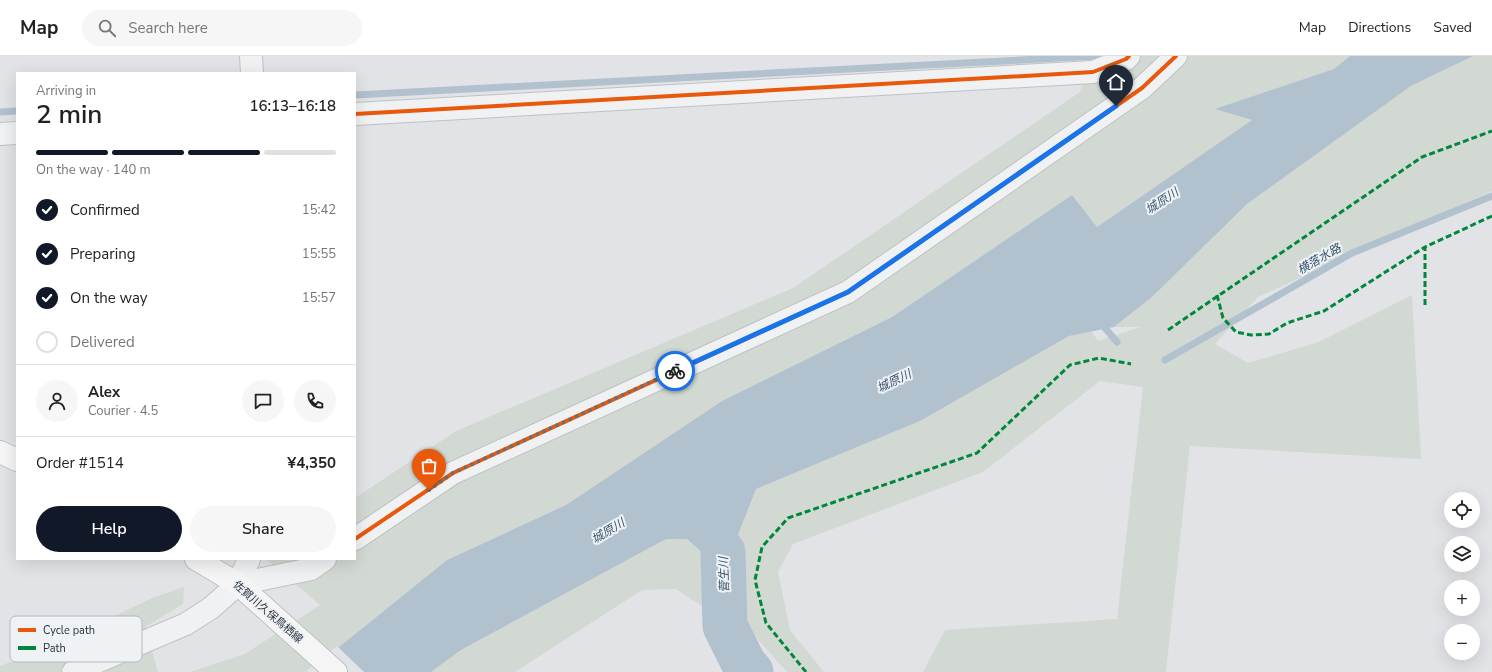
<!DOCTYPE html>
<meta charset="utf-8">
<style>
body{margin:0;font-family:"Nunito Sans","Noto Sans JP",sans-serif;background:#f6f6f6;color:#222;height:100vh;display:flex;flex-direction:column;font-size:15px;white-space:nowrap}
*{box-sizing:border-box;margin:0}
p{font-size:13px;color:#767676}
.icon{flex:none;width:22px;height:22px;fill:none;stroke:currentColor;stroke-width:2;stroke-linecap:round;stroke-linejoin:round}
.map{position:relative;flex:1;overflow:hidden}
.details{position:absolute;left:16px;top:16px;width:340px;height:488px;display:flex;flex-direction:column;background:#fff;border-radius:0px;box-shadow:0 4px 16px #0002}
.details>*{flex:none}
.buttons{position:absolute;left:1444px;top:436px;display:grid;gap:8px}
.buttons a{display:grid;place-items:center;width:36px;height:36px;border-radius:50%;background:#fff;box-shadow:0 4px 16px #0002;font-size:20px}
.pin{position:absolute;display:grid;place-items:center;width:34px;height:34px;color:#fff;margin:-41px -17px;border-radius:50% 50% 50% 0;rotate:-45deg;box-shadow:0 0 4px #0007}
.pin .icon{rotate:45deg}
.courier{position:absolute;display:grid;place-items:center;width:40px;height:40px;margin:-20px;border:3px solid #1a73e8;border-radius:50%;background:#fff;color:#222;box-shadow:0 1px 5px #0007}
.summary em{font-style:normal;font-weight:600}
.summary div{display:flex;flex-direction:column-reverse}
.summary{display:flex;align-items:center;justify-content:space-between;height:68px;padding:0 20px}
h1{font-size:26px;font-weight:600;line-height:30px}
.bar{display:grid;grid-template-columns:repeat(4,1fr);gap:6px 4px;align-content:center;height:48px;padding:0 20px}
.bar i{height:5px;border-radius:3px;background:#e0e0e0}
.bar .on{background:#111827}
.bar p{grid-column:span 4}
.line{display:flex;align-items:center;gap:10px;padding:0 20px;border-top:1px solid #e0e0e0}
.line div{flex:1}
.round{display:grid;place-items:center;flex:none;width:42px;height:42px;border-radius:21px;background:#f6f6f6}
ol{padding:0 20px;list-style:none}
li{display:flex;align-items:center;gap:12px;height:44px}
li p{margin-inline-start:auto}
li .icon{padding:4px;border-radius:50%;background:#111827;color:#fff;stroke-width:4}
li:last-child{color:#767676}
li i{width:22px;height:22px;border:2px solid #e0e0e0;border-radius:50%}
.action{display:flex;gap:8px;margin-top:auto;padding:8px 20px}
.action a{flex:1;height:46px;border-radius:24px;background:#111827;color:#fff;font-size:16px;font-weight:600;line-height:46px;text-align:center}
.action a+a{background:#f6f6f6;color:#222}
header{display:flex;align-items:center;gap:24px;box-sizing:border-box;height:56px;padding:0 20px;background:#fff;border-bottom:1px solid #e0e0e0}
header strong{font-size:19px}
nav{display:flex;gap:22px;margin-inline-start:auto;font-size:14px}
.search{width:280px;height:36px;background:#f6f6f6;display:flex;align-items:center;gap:10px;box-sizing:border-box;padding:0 14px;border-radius:22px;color:#767676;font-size:15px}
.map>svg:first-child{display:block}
.green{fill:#d2d9d2}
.water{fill:#b2c1ce}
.pier{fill:#e1e3e6}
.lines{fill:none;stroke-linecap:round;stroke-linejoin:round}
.stream{stroke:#b2c1ce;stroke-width:7}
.river{stroke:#b2c1ce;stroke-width:45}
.minor-casing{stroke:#c0c1c4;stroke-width:24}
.major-casing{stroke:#bec0c3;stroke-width:24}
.minor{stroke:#f0f1f3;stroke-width:22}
.major{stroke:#f5f5f6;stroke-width:22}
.quiet{stroke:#00873e;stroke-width:3;stroke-dasharray:6 3;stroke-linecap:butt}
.cycleway-casing{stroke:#eff2f5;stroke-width:6}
.cycleway{stroke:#e8590c;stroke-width:4}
.done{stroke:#6a7078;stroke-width:4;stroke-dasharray:0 7.2}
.route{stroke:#1a73e8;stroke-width:5}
.labels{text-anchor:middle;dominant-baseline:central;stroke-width:4;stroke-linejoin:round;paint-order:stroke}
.street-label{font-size:11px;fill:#2a323d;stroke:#eff2f5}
.water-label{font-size:12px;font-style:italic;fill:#38546e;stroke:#eff2f5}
.key{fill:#eff2f5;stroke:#b4b8be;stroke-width:1}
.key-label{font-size:11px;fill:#2a323d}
</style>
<header>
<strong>Map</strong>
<div class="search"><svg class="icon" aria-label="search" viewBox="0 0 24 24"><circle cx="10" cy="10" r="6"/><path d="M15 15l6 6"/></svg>Search here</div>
<nav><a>Map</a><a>Directions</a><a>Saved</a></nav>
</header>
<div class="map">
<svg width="1492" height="616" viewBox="0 0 1492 616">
<rect width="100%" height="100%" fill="#e1e3e6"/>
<g class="green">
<path d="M 1093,0 L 1350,0 L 1334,13 L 1216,53 L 1252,64 L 1097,171 L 1072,139 L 892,261 L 722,345 L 566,449 L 447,504 L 308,616 L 190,616 L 245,598 L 320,549 L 266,503 L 355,503 L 355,442 L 456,375 L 793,232 L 1080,36 Z"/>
<path d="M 1473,0 L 1492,0 L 1492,135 L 1258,241 L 1215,288 L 1248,307 L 1319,286 L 1412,239 L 1421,403 L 1190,390 L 1166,616 L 923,616 L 945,574 L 1117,563 L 1143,331 L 1100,325 L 983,416 L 793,488 L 778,516 L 790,574 L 824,616 L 787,616 L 736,559 L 734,489 L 756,433 L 920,365 L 1069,280 L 1091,275 L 1098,285 L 1140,271 L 1114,271 L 1152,241 L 1247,148 L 1411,30 Z"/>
<path d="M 666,483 L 687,483 L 706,500 L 714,558 L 676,533 L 642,534 L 515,616 L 431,616 L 461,594 Z"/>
<path d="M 184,531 L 183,548 L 145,571 L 158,616 L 0,616 L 0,610 L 55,589 L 152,542 Z"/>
</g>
<path class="water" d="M 1350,0 L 1473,0 L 1411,30 L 1247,148 L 1152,241 L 1114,271 L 1069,280 L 920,365 L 756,433 L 734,489 L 736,559 L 714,558 L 706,500 L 687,483 L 666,483 L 461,594 L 431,616 L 308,616 L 447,504 L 566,449 L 722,345 L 892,261 L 1072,139 L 1097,171 L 1252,64 L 1215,53 L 1334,13 Z"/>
<path class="pier" d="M 337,590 L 364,616 L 308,616 L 306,615 Z"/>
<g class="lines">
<g class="stream">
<path d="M 355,39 L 1097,0"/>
<path d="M 0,56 L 17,55"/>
<path d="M 1099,265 L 1117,286"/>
<path d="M 1165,304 L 1352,197 L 1492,140"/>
</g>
<path class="river" d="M 723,496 L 725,570 L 744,608 L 751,616"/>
<g class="minor-casing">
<g id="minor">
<path d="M 251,0 L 252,17"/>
<path d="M 355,58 L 1093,16 L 1126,3 L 1129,0"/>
<path d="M 0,78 L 17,77"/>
<path d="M 355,483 L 453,417 L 848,236 L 1142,32 L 1176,0"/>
<path d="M 238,528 L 311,513 L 325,503"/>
<path d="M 73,616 L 186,568 L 211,552 L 238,528 L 249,503"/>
</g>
</g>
<g class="major-casing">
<g id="major">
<path d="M 0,396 L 17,404"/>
<path d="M 196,503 L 238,528 L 336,616"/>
</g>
</g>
<use href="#minor" class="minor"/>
<use href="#major" class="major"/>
<g class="quiet">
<path d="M 1217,239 L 1223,262 L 1236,276 L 1251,279 L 1269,278 L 1287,267 L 1324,255 L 1425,191"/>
<path d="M 1425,249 L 1425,191 L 1492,160"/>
<path d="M 1168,274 L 1422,101 L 1492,75"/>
<path d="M 806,616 L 766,567 L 755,524 L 762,491 L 788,462 L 977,397 L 1070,309 L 1099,302 L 1131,308"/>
</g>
<g class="cycleway-casing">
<g id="cycleway">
<path d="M 355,58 L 1093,16 L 1126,3 L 1129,0"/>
<path d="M 355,483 L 453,417 L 848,236 L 1142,32 L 1176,0"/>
</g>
</g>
<use href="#cycleway" class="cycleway"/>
</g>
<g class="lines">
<path class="done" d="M 429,434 L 453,417 L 675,315"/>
<path class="route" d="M 675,315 L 848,236 L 1116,50"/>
</g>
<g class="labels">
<g class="street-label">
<text transform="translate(268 556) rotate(41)">佐賀川久保鳥栖線</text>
</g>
<g class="water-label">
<text transform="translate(1162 145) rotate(-33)">城原川</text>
<text transform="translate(1319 203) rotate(-30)">横落水路</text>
<text transform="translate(894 325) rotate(-26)">城原川</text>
<text transform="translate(608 475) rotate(-31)">城原川</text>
<text transform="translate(724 519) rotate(-92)">菅生川</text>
</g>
</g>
<rect x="10" y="560" width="132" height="46" rx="6" class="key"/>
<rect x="18" y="572" width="18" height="4" fill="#e8590c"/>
<rect x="18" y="590" width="18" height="4" fill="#00873e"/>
<g class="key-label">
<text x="43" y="578">Cycle path</text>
<text x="43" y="596">Path</text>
</g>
</svg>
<div class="buttons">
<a><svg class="icon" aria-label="locate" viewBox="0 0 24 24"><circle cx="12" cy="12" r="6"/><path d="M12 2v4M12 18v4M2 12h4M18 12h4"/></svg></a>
<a><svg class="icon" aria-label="layers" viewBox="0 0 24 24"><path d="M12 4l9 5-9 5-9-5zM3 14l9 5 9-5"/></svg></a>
<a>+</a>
<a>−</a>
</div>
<div class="pin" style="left:429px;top:434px;background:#ea580c"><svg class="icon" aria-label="bag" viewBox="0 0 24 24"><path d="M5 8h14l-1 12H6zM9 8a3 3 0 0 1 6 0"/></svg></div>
<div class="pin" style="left:1116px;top:50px;background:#1f2937"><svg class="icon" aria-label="home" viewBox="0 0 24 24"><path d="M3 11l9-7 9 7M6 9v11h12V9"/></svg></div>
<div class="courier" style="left:675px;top:315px"><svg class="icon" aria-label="bike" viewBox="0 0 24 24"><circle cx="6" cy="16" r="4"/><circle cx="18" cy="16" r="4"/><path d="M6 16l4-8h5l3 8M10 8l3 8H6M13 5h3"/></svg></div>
<section class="details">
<div class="summary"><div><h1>2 min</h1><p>Arriving in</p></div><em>16:13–16:18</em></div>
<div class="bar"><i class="on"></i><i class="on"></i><i class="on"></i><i></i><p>On the way · 140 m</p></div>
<ol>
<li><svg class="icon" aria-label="check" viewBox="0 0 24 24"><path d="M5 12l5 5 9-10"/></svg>Confirmed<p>15:42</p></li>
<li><svg class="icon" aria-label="check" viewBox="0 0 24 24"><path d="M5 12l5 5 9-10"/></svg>Preparing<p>15:55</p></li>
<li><svg class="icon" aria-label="check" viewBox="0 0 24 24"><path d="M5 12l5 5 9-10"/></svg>On the way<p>15:57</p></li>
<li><i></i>Delivered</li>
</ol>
<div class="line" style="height:72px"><a class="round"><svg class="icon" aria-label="person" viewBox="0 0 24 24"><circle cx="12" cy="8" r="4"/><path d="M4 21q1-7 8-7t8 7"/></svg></a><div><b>Alex</b><p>Courier · 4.5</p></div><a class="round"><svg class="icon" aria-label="chat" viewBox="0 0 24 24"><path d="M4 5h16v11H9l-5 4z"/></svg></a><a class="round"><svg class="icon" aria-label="phone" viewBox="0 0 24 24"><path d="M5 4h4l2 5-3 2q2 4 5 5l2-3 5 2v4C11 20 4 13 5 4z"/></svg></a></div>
<div class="line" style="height:52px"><div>Order #1514</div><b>¥4,350</b></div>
<div class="action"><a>Help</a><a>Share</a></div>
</section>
</div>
